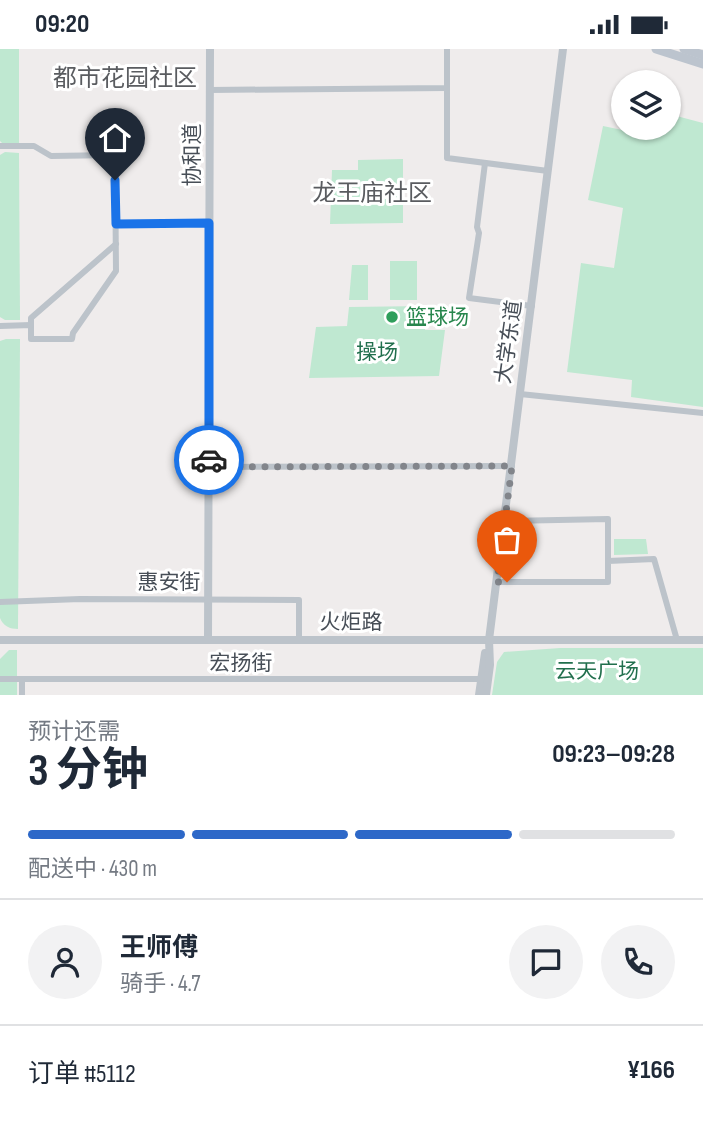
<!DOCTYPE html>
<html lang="zh">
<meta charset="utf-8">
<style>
body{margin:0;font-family:"Sofia Sans Condensed","Noto Sans SC",sans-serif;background:#f2f2f3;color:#1f2937;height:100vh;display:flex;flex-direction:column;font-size:26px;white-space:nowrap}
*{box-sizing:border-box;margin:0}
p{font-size:23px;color:#747a83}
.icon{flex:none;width:38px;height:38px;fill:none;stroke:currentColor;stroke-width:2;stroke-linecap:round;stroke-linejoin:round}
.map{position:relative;height:646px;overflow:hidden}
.drawer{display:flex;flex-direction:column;background:#fff;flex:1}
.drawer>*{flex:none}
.fabs{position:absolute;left:611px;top:21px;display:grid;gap:14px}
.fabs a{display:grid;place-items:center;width:70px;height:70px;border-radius:50%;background:#fff;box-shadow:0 2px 5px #0004;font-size:35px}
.pin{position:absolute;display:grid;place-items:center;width:60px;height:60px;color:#fff;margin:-72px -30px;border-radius:50% 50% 50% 0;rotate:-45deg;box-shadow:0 0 7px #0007}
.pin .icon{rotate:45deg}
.courier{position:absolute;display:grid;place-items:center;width:70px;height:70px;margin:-35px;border:5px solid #1a73e8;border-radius:50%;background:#fff;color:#222;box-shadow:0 2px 9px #0007}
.overview em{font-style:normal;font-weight:700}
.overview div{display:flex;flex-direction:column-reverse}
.overview{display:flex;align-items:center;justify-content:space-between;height:119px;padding:0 28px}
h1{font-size:46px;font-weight:700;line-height:52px}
.bar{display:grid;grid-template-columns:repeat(4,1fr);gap:10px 7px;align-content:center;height:84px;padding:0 28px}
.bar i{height:9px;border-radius:5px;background:#e0e1e3}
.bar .selected{background:#2d68c8}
.bar p{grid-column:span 4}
.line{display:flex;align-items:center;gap:18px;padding:0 28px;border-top:2px solid #e0e1e3}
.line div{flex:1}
.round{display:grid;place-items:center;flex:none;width:74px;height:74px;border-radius:37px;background:#f2f2f3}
.status{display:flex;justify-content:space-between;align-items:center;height:49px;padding:0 35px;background:#fff;direction:ltr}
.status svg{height:19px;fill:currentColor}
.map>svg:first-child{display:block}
.green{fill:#bfe8d1}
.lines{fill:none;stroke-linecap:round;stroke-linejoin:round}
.minor{stroke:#bcc3ca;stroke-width:6}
.tertiary{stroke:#bcc3ca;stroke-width:8}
.secondary{stroke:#bcc4ce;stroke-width:9}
.done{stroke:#82858b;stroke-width:7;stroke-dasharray:0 12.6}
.route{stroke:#1a73e8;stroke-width:9}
.leisure-dot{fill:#2e9e5b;stroke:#fff;stroke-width:2.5}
.labels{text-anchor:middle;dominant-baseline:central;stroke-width:6;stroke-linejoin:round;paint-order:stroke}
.street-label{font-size:21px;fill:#474e57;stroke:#fff}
.leisure-label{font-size:21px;fill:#27864d;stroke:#fff;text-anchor:start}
.park-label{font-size:21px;fill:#216f4d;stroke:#fff}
.quarter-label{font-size:24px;fill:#5a5c60;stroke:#fff}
</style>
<div class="status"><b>09:20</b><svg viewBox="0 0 49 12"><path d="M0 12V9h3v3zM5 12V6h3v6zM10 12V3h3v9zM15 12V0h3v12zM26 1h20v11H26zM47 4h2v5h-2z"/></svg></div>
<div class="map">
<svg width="703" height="646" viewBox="0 0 703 646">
<rect width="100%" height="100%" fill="#efecec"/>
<g class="green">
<path d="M 0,0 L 19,0 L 19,97 L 5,97 L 0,92 Z"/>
<path d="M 669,65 L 703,74 L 703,358 L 631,348 L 632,331 L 567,323 L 581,214 L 614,219 L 623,159 L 588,151 L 603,77 L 632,83 L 633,79 L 668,79 Z"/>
<path d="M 5,103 L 19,104 L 20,271 L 5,271 L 0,268 L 0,106 Z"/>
<path d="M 403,110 L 403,174 L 330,175 L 332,121 L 358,121 L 358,111 Z"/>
<rect x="390" y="212" width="27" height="39"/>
<path d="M 352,216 L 368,216 L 368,251 L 349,251 Z"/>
<path d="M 425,257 L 425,281 L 445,281 L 439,327 L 309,329 L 316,278 L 347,277 L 349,258 Z"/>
<path d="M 6,290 L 20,290 L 18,580 C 10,580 3,577 0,569 L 0,292 Z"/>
<path d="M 614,490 L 646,490 L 648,505 L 614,506 Z"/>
<path d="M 560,599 L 703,599 L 703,646 L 492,646 L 497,613 L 504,603 Z"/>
<path d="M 9,601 L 17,601 L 17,646 L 0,646 L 0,610 Z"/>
</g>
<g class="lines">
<g class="minor">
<path d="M 447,39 L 447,109 L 548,122"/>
<path d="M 210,41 L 447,39 L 447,0"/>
<path d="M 0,97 L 34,97 L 51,107 L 115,106 L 116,222 L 73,284 L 72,290 L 31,290 L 31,276 L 0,277"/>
<path d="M 485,114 L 477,178 L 479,184 L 469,249 L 532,257"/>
<path d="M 116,175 L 209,174"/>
<path d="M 31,276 L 31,269 L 116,195"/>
<path d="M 520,345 L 703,364"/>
<path d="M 209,418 L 512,417"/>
<path d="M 505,472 L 608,470 L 608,512"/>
<path d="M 497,533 L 608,533 L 608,512 L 654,510 L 677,591"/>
<path d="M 0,553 L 80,550 L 299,551 L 299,591"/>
<path d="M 0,630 L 481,630"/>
<path d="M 22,646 L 22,631"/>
</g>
<g class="tertiary">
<path d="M 0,591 L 703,591"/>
<path d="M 208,591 L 210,0"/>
<path d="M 479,646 L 485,604"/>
<path d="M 486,646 L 490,616 L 489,591 L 563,0"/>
</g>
<g class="secondary">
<path d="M 656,0 L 703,15"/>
<path d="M 684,0 L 703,6"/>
</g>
</g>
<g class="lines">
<path class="done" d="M 209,411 L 209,418 L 512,417 L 497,533 L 507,533"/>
<path class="route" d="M 115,131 L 116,175 L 209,174 L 209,411"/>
</g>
<circle class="leisure-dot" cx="392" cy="268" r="7"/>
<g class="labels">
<g class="street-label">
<text transform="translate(192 106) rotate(-90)">协和道</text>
<text transform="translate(509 293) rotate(-82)">大学东道</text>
<text x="169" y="533">惠安街</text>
<text x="351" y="573">火炬路</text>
<text x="241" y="614">宏扬街</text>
</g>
<g class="leisure-label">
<text x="406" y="268">篮球场</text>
</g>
<g class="park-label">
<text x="377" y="303">操场</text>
<text x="597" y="622">云天广场</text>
</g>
<g class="quarter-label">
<text x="125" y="29">都市花园社区</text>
<text x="372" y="144">龙王庙社区</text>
</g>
</g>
</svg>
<div class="fabs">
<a><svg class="icon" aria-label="layers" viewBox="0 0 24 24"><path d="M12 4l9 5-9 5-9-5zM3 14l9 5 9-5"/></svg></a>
</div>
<div class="pin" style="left:507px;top:533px;background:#ea580c"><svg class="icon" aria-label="bag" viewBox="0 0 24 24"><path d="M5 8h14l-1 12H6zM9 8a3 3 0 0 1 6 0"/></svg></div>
<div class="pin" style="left:115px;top:131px;background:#1f2937"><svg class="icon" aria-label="home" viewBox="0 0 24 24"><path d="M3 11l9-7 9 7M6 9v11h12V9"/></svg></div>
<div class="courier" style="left:209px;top:411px"><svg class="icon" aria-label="car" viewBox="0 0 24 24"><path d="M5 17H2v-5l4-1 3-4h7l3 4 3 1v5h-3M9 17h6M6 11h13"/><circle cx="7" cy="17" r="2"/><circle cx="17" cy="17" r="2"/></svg></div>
</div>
<section class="drawer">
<div class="overview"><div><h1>3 分钟</h1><p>预计还需</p></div><em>09:23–09:28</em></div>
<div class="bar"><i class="selected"></i><i class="selected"></i><i class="selected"></i><i></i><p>配送中 · 430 m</p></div>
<div class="line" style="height:126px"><a class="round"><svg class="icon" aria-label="person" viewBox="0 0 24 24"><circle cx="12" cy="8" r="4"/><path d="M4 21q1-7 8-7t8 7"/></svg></a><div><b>王师傅</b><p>骑手 · 4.7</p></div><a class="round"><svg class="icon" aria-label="chat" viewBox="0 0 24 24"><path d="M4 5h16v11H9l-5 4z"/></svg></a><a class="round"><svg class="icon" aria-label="phone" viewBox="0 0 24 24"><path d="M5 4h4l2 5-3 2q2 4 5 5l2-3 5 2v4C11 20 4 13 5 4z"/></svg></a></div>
<div class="line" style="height:91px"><div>订单 #5112</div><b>¥166</b></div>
</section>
